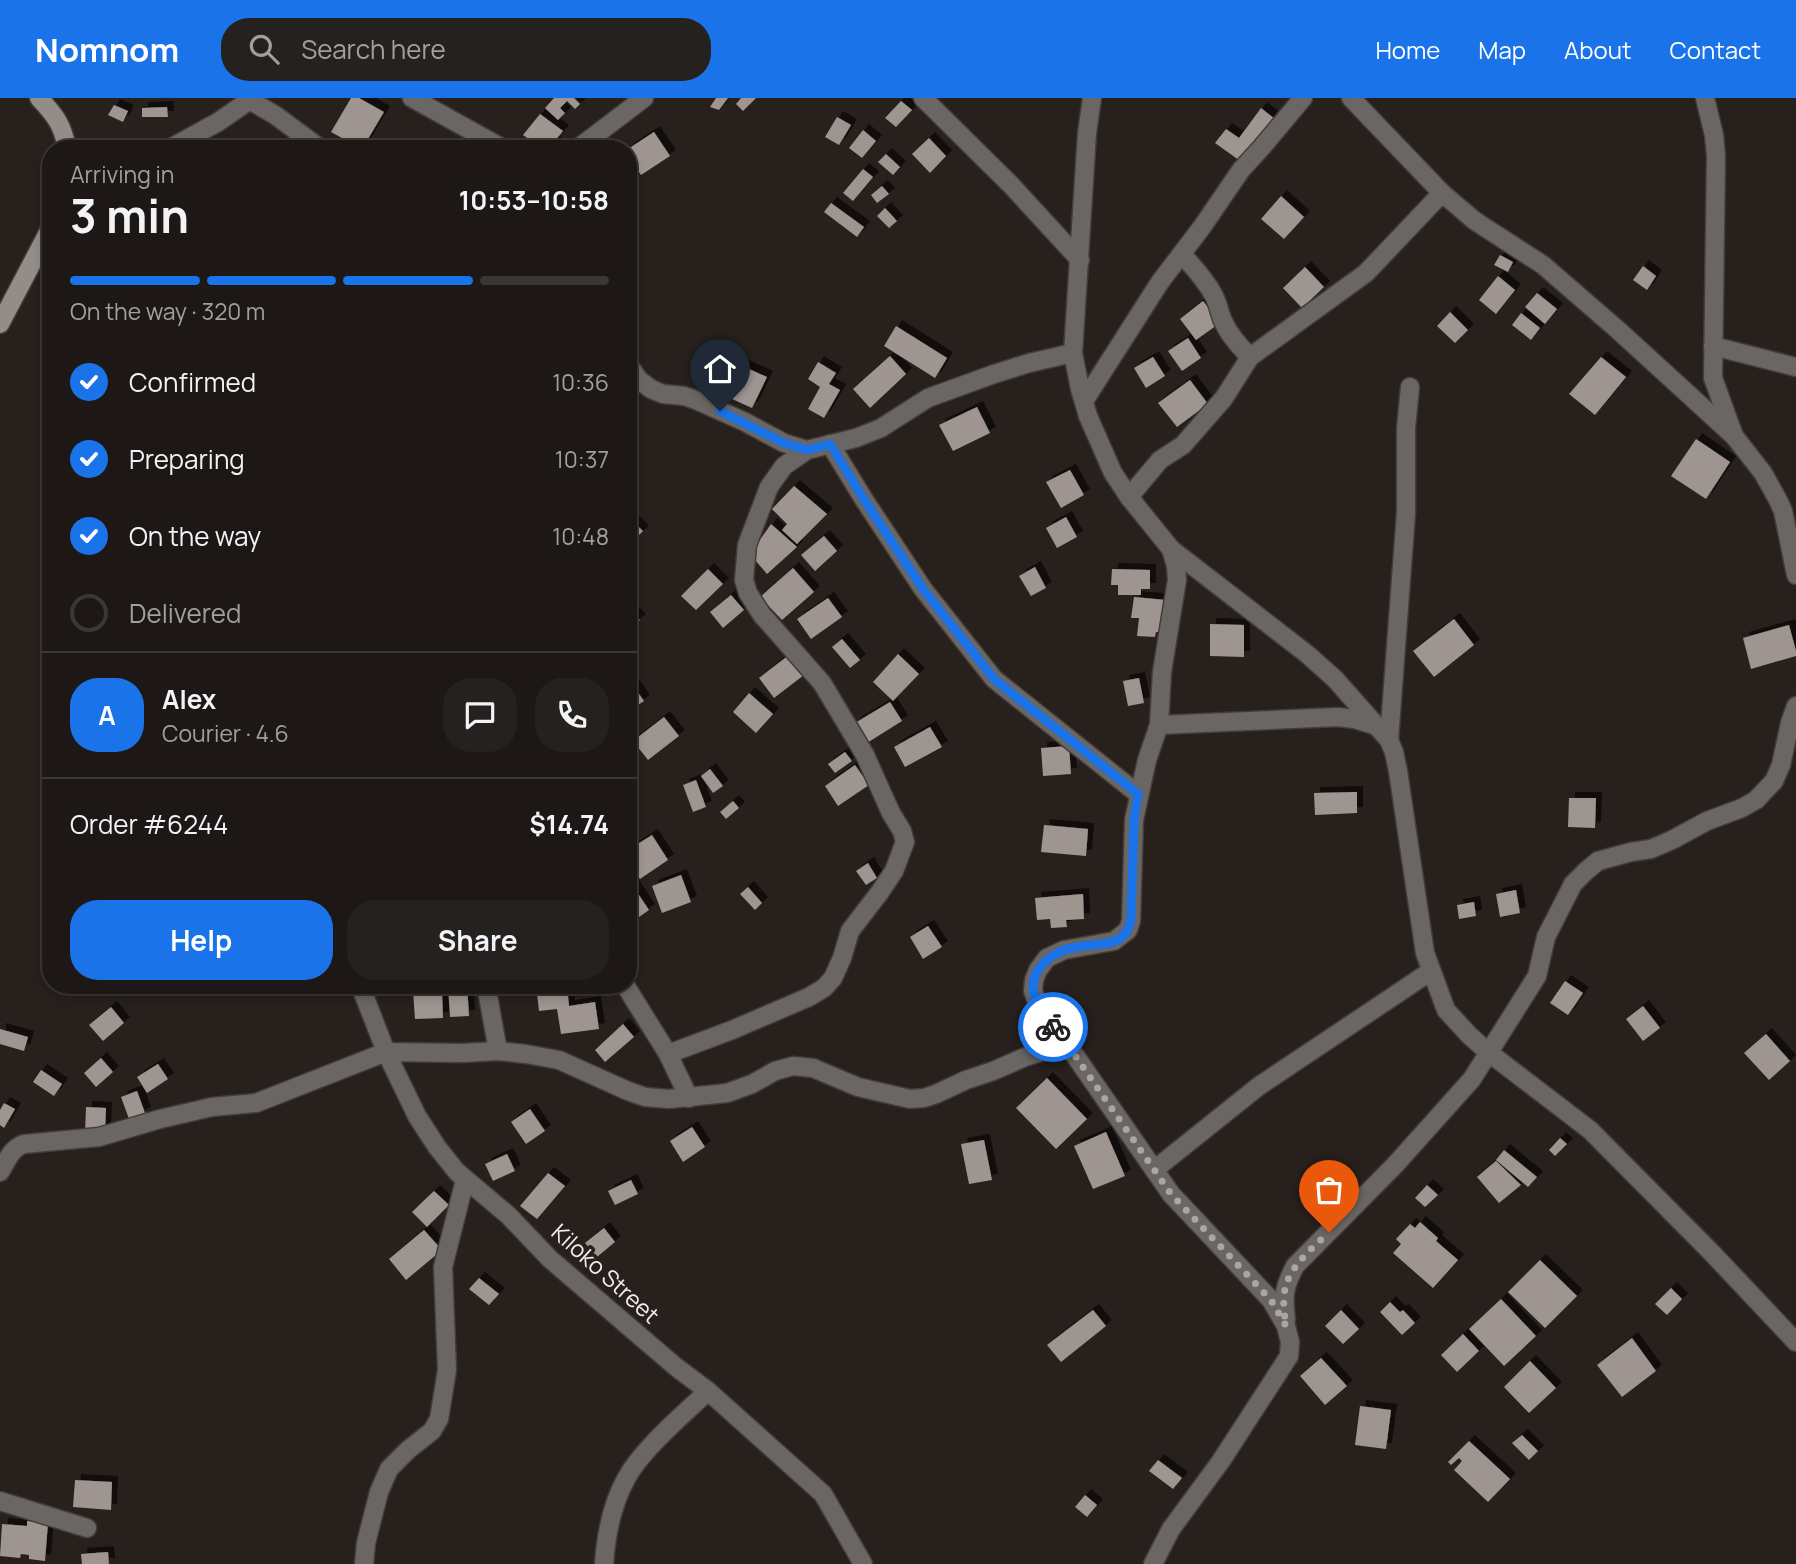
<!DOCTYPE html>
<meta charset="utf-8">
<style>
body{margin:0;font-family:Manrope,sans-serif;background:#25211f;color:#f1f3f6;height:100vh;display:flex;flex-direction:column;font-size:26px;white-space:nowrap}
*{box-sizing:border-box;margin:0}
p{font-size:23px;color:#a0a0a1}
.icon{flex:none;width:38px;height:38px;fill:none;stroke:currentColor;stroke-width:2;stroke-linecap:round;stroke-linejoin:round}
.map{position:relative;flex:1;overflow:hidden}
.side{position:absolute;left:42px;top:42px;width:595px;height:854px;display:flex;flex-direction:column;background:#1d1816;border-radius:28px;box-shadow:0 4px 10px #0003,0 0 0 2px #3b3735}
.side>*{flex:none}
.pin{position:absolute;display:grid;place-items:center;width:60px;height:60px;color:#fff;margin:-72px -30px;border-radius:50% 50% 50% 0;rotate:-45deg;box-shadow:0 0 7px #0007}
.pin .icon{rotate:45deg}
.courier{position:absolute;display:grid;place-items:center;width:70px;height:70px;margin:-35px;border:5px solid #1a73e8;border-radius:50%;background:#fff;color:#222;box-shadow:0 2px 9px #0007}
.headline em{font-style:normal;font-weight:700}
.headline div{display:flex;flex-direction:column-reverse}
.headline{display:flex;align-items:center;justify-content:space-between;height:119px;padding:0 28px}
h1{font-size:46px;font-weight:700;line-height:52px}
.bar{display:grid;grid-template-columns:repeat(4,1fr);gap:10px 7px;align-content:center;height:84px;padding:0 28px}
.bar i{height:9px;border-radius:5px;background:#3b3735}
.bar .on{background:#1a73e8}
.bar p{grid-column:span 4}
.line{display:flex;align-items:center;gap:18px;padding:0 28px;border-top:2px solid #3b3735}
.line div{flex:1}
.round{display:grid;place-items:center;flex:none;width:74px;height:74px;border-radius:28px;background:#25211f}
ol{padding:0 28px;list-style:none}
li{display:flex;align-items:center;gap:21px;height:77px}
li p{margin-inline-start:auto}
li .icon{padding:7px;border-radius:50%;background:#1a73e8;color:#fff;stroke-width:4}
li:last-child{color:#a0a0a1}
li i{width:38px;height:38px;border:4px solid #3b3735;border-radius:50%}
.cta{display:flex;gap:14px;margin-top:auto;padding:14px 28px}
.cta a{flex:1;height:80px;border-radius:28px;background:#1a73e8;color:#fff;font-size:28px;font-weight:700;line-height:80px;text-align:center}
.cta a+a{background:#25211f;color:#f1f3f6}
header{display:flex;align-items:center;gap:42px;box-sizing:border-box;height:98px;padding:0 35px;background:#1a73e8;color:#fff}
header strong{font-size:33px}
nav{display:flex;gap:38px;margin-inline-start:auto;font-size:24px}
.search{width:490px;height:63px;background:#25211f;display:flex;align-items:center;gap:18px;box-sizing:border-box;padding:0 24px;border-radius:28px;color:#a0a0a1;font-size:26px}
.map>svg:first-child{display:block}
.building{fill:#9e9591;filter:url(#shadow)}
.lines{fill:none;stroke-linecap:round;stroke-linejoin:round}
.street-casing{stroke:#433d3a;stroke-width:21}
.secondary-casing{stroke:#433d3a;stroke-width:21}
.street{stroke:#6a6664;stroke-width:18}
.secondary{stroke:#938d8a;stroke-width:18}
.done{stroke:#aba5a3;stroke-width:7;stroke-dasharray:0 12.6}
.route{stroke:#1a73e8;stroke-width:9}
.labels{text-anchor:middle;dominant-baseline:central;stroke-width:7;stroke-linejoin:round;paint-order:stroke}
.street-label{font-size:23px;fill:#f2edeb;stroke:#27201d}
</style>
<header>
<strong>Nomnom</strong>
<div class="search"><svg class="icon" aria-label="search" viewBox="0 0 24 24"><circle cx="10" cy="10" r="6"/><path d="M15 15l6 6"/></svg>Search here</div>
<nav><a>Home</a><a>Map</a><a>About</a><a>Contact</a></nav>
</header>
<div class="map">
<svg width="1796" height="1466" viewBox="0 0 1796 1466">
<defs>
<filter id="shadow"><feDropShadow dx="6" dy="-6" stdDeviation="0" flood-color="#0009"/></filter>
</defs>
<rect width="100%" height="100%" fill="#27201d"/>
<g class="building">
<path d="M 351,0 L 359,0 L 384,14 L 362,51 L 331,34 Z"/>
<path d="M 554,0 L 574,0 L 580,6 L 575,11 L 567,3 L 560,10 L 565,15 L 558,22 L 545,10 Z"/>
<path d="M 716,0 L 728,0 L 719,12 L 710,9 Z"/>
<path d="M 741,0 L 756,0 L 743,13 L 736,6 Z"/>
<path d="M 901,3 L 912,12 L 896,29 L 885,20 Z"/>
<path d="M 114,7 L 128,13 L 123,24 L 108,17 Z"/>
<path d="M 167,9 L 168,19 L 142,19 L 142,10 Z"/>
<path d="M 1261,10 L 1275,21 L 1243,65 L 1215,45 L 1226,31 L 1239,40 Z"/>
<path d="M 540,16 L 563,33 L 554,44 L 559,49 L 558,51 L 527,51 L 525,49 L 530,42 L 523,37 Z"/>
<path d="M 837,19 L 851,27 L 839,47 L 825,39 Z"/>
<path d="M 863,32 L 876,43 L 862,60 L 849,50 Z"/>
<path d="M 654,34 L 670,58 L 641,77 L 628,58 L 628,51 Z"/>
<path d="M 929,40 L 946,58 L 930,75 L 912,56 Z"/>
<path d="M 886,56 L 900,69 L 893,77 L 878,64 Z"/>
<path d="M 863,71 L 873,79 L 853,103 L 843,95 Z"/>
<path d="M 882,88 L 889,96 L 877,105 L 871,97 Z"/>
<path d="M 1281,98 L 1304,119 L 1284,141 L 1261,121 Z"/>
<path d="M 831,105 L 864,129 L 857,139 L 824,114 Z"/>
<path d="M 885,110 L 897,123 L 889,130 L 877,118 Z"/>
<path d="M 1500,157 L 1513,164 L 1508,174 L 1494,167 Z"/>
<path d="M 1643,168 L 1656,178 L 1647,192 L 1633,182 Z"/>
<path d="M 1305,169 L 1324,189 L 1302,210 L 1283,190 Z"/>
<path d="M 1498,178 L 1515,192 L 1496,216 L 1479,202 Z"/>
<path d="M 1537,195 L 1557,211 L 1545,226 L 1525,209 Z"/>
<path d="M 1203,203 L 1220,225 L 1196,242 L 1180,221 Z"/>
<path d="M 1450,214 L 1468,232 L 1455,245 L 1437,228 Z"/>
<path d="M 1521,215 L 1540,230 L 1531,242 L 1512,227 Z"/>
<path d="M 896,228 L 947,260 L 935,280 L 884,248 Z"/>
<path d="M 1188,240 L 1201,260 L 1182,273 L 1168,253 Z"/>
<path d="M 890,258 L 906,276 L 870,310 L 853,291 Z"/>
<path d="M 1153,259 L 1165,278 L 1146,290 L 1134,270 Z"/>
<path d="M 1601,259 L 1626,279 L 1595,317 L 1569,296 Z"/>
<path d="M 725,260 L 767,279 L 752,310 L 710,291 Z"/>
<path d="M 818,264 L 836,275 L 829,286 L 840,292 L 824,320 L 808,311 L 820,289 L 808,281 Z"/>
<path d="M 1190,282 L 1208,306 L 1177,329 L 1158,305 Z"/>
<path d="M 977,309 L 990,335 L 953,353 L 939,327 Z"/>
<path d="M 1696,341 L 1730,364 L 1706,401 L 1671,378 Z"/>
<path d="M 1070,372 L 1084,397 L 1061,410 L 1046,384 Z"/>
<path d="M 794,388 L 827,416 L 797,446 L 782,432 L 787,426 L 772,411 Z"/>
<path d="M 628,419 L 643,433 L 628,448 Z"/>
<path d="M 1066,419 L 1077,439 L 1057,450 L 1046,430 Z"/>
<path d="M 771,426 L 797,449 L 767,476 L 750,456 Z"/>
<path d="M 824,438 L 837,453 L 815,473 L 801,457 Z"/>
<path d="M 1035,469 L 1046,490 L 1031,498 L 1019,478 Z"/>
<path d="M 793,470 L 814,494 L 782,522 L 760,499 Z"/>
<path d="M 708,471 L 723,486 L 696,512 L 681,498 Z"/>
<path d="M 1112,471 L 1150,472 L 1150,491 L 1141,491 L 1141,497 L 1118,497 L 1118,487 L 1111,487 Z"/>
<path d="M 731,497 L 744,512 L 723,530 L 710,514 Z"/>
<path d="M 1134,499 L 1166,502 L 1162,534 L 1156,534 L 1155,539 L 1137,538 L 1139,520 L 1131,520 Z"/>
<path d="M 828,500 L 842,519 L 811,541 L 797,521 Z"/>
<path d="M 628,509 L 640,522 L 628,531 Z"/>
<path d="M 1454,521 L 1474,547 L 1434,579 L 1413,553 Z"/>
<path d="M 1210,526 L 1244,527 L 1244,559 L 1210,558 Z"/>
<path d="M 1789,527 L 1796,553 L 1796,558 L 1751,571 L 1743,540 Z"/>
<path d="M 842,541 L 860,562 L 850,570 L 832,549 Z"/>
<path d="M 898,556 L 919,576 L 893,603 L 873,584 Z"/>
<path d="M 789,557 L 804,577 L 774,600 L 759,580 Z"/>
<path d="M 1139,580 L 1144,605 L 1128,608 L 1123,583 Z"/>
<path d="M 630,583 L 644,603 L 628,614 L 628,584 Z"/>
<path d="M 749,595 L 773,616 L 756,635 L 733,614 Z"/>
<path d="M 890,604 L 902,623 L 867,645 L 855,625 Z"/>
<path d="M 664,619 L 679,638 L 648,662 L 633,643 Z"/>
<path d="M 930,629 L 942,649 L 905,669 L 894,649 Z"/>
<path d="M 1069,648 L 1071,676 L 1043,678 L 1041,650 Z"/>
<path d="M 845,654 L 852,663 L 835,675 L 828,666 Z"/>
<path d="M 855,667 L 869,687 L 838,708 L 825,688 Z"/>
<path d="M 710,671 L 723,688 L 713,695 L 701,678 Z"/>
<path d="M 696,682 L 706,709 L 693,714 L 683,687 Z"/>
<path d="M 1357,694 L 1357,715 L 1315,717 L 1314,695 Z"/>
<path d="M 1569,700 L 1596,700 L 1595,730 L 1568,729 Z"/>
<path d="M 733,703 L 739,710 L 726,721 L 720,714 Z"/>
<path d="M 1044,727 L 1088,731 L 1086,758 L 1041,754 Z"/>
<path d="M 652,737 L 668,762 L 640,781 L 628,763 L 628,752 Z"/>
<path d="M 868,765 L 877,780 L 866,787 L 856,773 Z"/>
<path d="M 681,777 L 691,804 L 662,815 L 652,788 Z"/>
<path d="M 633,788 L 649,812 L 632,824 L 628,818 L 628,792 Z"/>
<path d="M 748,789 L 762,805 L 755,812 L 740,796 Z"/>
<path d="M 1516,792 L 1520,815 L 1500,819 L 1496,796 Z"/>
<path d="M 1083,796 L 1084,821 L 1066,822 L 1067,829 L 1051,830 L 1050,821 L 1037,822 L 1035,800 Z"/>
<path d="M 1474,804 L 1476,818 L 1459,821 L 1457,807 Z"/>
<path d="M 928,828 L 942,849 L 923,861 L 910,839 Z"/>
<path d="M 1565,883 L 1583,895 L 1568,917 L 1550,905 Z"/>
<path d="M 448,887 L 467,887 L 469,918 L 450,919 Z"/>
<path d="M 536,887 L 567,887 L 569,908 L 595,904 L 599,931 L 561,936 L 557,911 L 539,913 Z"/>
<path d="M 442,892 L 443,920 L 415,921 L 413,893 Z"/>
<path d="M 1643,908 L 1660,930 L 1643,943 L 1626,921 Z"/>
<path d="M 111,909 L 124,925 L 103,943 L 89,927 Z"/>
<path d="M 623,926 L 634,939 L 605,964 L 595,952 Z"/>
<path d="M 0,931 L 28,939 L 24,953 L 0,946 Z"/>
<path d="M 1766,936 L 1790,963 L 1769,982 L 1744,955 Z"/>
<path d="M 101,960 L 113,974 L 96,989 L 84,975 Z"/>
<path d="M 158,966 L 168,981 L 147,995 L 137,979 Z"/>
<path d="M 41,972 L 62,986 L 54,998 L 33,984 Z"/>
<path d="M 1047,980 L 1087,1021 L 1056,1051 L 1016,1010 Z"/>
<path d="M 137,993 L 145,1015 L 129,1021 L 121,999 Z"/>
<path d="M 4,1005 L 15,1011 L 4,1030 L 0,1027 L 0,1012 Z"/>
<path d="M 86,1009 L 106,1010 L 105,1035 L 85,1035 Z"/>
<path d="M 530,1011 L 545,1033 L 526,1046 L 511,1024 Z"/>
<path d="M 692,1029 L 705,1049 L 683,1064 L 670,1043 Z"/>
<path d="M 1106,1034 L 1125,1078 L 1093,1091 L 1074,1048 Z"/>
<path d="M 1560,1040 L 1567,1046 L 1555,1058 L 1549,1052 Z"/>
<path d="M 984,1042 L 992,1082 L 969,1086 L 961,1046 Z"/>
<path d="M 1504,1052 L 1537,1079 L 1528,1089 L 1496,1062 Z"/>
<path d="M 507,1056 L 515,1073 L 493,1083 L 485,1066 Z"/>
<path d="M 1496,1063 L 1521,1087 L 1499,1105 L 1477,1079 Z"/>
<path d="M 548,1075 L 565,1088 L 537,1121 L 520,1108 Z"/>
<path d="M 631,1082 L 638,1096 L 615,1107 L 608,1093 Z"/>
<path d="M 1427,1087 L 1438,1097 L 1425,1109 L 1415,1100 Z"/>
<path d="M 434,1093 L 449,1107 L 427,1129 L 412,1114 Z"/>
<path d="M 1420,1124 L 1438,1140 L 1436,1143 L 1458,1162 L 1433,1190 L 1393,1155 L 1401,1146 L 1396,1141 L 1410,1126 L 1415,1130 Z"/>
<path d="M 604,1130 L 615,1144 L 597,1159 L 585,1145 Z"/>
<path d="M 424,1132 L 442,1152 L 406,1182 L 389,1161 Z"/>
<path d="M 1540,1162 L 1577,1198 L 1545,1230 L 1508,1194 Z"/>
<path d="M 479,1180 L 499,1196 L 489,1207 L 469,1191 Z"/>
<path d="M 1671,1190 L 1682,1201 L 1667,1217 L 1655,1206 Z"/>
<path d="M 1501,1201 L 1536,1238 L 1504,1268 L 1469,1231 Z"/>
<path d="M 1390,1204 L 1400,1214 L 1403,1212 L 1415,1225 L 1402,1237 L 1380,1214 Z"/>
<path d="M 1093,1212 L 1106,1228 L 1061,1264 L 1047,1247 Z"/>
<path d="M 1341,1212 L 1359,1231 L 1343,1246 L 1325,1228 Z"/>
<path d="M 1463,1236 L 1479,1253 L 1457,1274 L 1441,1257 Z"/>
<path d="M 1632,1240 L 1656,1273 L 1622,1299 L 1597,1267 Z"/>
<path d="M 1321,1260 L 1347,1288 L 1325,1307 L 1300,1278 Z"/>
<path d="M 1530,1263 L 1556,1290 L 1529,1315 L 1504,1289 Z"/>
<path d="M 1360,1308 L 1391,1312 L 1386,1351 L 1355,1347 Z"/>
<path d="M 1522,1337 L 1538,1353 L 1529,1362 L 1512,1345 Z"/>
<path d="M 1469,1343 L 1510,1381 L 1488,1404 L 1454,1372 L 1462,1363 L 1459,1360 L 1451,1367 L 1448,1364 Z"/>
<path d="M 1158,1362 L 1182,1380 L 1173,1391 L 1149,1373 Z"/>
<path d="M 75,1382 L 112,1384 L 111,1412 L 73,1409 Z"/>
<path d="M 1085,1397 L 1097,1407 L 1087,1419 L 1075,1409 Z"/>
<path d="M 27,1423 L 48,1425 L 45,1463 L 29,1461 L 29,1457 L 21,1456 L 20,1460 L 0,1458 L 2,1426 L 27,1428 Z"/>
<path d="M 108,1454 L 109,1466 L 82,1466 L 81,1456 Z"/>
</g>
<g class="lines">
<g class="street-casing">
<g id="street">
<path d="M 412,0 L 504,51"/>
<path d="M 923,0 L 1011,87 L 1080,162"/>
<path d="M 1092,0 L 1087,35 L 1073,255 L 1080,291 L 1088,318 L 1113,375 L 1129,399 L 1171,451 L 1307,556 L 1335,581 L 1389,642 L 1394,654 L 1398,673 L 1425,855 L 1446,912 L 1469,937 L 1488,954 L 1590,1032 L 1712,1155 L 1796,1244"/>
<path d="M 1351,0 L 1442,95 L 1475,123 L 1543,167 L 1618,232 L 1734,338 L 1763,375 L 1778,402 L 1783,413 L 1796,477"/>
<path d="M 1705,0 L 1714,37 L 1716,58 L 1713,280 L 1733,335"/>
<path d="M 251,3 L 275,17 L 321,51"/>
<path d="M 169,51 L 218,24 L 253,0"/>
<path d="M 577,51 L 644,0"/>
<path d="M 1182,156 C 1193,169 1205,181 1213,196 C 1218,204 1219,214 1223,223 C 1229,237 1239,248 1250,259"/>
<path d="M 1713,248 L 1796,269"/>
<path d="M 628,266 L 639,282 L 651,291 L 663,296 L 684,298 L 696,302 L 745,324 L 784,345 L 807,352 L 856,340 L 881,330 L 928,300 L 994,276 L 1029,265 L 1073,255"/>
<path d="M 1084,303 L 1160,184 L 1202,129 L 1241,72 L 1262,49 L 1303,0"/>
<path d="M 830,346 L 863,400 L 923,491 L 994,581 L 1138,696"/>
<path d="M 1129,399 L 1160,362 L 1183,347 L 1224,300 L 1250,259 L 1366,175 L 1442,95"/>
<path d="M 1159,627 L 1338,619 L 1354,621 L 1377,628"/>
<path d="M 1389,642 L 1406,415 L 1406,330 L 1410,289"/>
<path d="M 360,887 L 386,954 L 417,1018 L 437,1049 L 457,1074 L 508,1117 L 550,1161 L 676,1269 L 708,1293 L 823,1396 L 863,1466"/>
<path d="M 486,887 L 498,953"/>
<path d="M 625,887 L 668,956 L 689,1000"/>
<path d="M 668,956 L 732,932 L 809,899 L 824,890 L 833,880 L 842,860 L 850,833 L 880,794 L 894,773 L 905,744 L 902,733 L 891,715 L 865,657 L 822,585 L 762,517 L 748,495 L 744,482 L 747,447 L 769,389 L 784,368 L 807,352"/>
<path d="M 1154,1072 L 1259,988 L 1431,873"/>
<path d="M 0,1074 C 7,1063 11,1050 24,1046 L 99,1039 L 160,1021 L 212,1009 L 256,1005 L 386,954 L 462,955 L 498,953 L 526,956 L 559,962 L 628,993 L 645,999 L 669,1001 L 727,995 L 752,986 L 775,973 L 793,968 L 813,970 L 858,989 L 910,1001 L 924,1000 L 936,996 L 966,982 L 993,973 L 1025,959 L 1067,946"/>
<path d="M 1286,1221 C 1283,1197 1284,1189 1295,1168 L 1395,1067 L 1472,981 L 1537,878 L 1546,839 L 1573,786 L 1586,773 L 1598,763 L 1631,754 L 1651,751 L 1672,742 L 1707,723 L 1742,710 L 1756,702 L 1774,683 L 1781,667 L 1790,625 L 1796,608"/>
<path d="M 0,1403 L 87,1430"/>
<path d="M 364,1466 L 366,1445 L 379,1394 L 389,1371 L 408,1352 L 432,1333 L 439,1321 L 447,1272 L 443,1169 L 465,1082"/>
<path d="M 604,1466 C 606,1438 612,1406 626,1381 C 641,1352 683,1317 708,1293"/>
<path d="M 1153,1466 L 1171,1431 L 1221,1363 L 1289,1258 L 1290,1244 L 1286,1228 L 1271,1202 L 1171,1096 L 1067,946 L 1046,920 L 1037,904 L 1033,893 L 1034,882 L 1038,872 L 1047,860 L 1064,852 L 1114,843 L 1128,832 L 1131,823 L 1134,722 L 1147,662 L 1159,627 L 1162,574 L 1177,482 L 1176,468 L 1171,451"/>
</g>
</g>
<g class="secondary-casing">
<g id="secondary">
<path d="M 39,0 C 55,17 63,27 67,51"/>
<path d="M 0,226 L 51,129"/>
</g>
</g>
<use href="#street" class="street"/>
<use href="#secondary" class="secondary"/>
</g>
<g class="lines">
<path class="done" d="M 1053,929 L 1067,946 L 1171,1096 L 1271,1202 L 1286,1228 C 1285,1219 1283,1209 1284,1199 C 1285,1171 1311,1152 1329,1134"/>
<path class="route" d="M 720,313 L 784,345 L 807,352 L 830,346 L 863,400 L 923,491 L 994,581 L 1138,696 L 1134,722 L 1131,822 C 1128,832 1125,839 1115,843 C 1103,848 1089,846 1077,849 C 1055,852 1028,870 1034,896 C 1036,908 1045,919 1053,929"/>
</g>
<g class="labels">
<g class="street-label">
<text transform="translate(606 1175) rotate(42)">Kiloko Street</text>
</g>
</g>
</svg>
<div class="pin" style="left:1329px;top:1134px;background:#ea580c"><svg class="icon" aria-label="bag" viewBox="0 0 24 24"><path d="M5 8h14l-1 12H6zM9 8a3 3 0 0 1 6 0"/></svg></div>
<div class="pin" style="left:720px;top:313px;background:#1f2937"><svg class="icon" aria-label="home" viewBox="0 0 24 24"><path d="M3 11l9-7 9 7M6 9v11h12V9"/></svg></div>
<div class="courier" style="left:1053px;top:929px"><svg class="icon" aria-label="bike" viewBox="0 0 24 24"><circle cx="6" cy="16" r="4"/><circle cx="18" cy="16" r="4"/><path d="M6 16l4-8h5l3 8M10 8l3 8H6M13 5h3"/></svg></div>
<section class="side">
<div class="headline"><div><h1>3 min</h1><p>Arriving in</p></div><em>10:53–10:58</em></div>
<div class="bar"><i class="on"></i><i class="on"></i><i class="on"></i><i></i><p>On the way · 320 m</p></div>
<ol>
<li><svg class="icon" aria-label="check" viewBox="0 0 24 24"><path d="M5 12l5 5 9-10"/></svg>Confirmed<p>10:36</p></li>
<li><svg class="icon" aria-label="check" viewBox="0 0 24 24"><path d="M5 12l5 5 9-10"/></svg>Preparing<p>10:37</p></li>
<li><svg class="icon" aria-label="check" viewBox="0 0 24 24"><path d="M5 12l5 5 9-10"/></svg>On the way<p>10:48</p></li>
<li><i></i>Delivered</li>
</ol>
<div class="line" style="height:126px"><b class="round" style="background:#1a73e8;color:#fff">A</b><div><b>Alex</b><p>Courier · 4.6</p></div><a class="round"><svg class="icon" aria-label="chat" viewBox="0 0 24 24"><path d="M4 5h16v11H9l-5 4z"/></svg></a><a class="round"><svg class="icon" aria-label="phone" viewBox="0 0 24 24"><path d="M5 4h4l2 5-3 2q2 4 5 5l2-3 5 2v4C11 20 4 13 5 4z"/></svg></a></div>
<div class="line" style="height:91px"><div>Order #6244</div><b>$14.74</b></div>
<div class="cta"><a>Help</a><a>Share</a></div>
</section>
</div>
